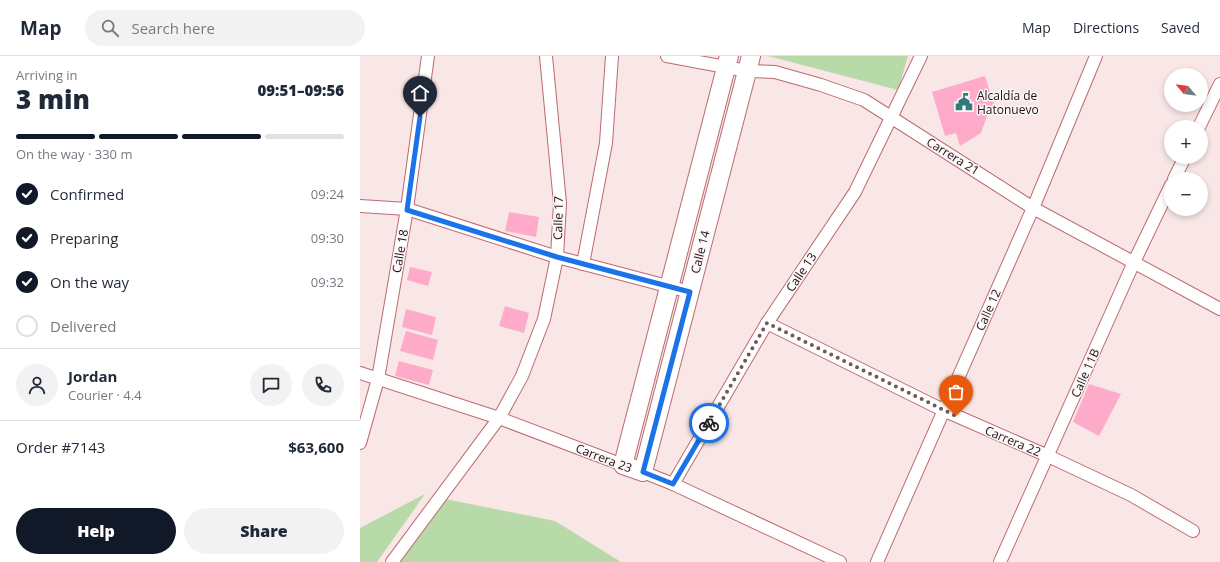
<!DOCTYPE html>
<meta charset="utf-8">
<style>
body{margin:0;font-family:"Open Sans",sans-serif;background:#f2f2f3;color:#1f2937;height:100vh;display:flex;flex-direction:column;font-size:15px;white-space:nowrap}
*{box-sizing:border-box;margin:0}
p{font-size:13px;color:#747a83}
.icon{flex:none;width:22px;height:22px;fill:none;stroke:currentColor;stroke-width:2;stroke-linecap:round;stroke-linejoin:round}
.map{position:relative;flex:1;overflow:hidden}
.details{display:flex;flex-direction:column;background:#fff;width:360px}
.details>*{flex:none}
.needle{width:26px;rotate:299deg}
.controls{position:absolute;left:804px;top:12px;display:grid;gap:8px}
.controls a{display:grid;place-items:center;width:44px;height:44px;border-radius:50%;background:#fff;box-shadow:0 2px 6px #0003;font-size:20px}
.pin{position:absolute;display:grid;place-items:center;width:34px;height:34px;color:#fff;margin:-41px -17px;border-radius:50% 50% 50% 0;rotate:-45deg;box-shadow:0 0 4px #0007}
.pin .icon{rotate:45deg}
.courier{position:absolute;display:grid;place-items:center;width:40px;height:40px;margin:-20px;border:3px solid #1a73e8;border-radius:50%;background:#fff;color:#222;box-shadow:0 1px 5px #0007}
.summary em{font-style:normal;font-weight:800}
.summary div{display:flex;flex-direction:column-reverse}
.summary{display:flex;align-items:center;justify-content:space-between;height:68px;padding:0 16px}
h1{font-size:26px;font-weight:800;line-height:30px}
.bar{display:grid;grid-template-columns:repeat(4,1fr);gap:6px 4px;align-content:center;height:48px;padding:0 16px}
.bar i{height:5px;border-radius:3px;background:#e0e1e3}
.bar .on{background:#111827}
.bar p{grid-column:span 4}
.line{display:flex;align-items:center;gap:10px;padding:0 16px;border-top:1px solid #e0e1e3}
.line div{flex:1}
.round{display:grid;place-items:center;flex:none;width:42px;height:42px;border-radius:21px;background:#f2f2f3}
ol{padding:0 16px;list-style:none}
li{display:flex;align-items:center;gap:12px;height:44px}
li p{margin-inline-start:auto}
li .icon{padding:4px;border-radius:50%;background:#111827;color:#fff;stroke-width:4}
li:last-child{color:#747a83}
li i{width:22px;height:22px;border:2px solid #e0e1e3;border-radius:50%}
.action{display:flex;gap:8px;margin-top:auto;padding:8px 16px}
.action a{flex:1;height:46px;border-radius:24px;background:#111827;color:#fff;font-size:16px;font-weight:800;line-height:46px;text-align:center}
.action a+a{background:#f2f2f3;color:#1f2937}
header{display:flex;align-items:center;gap:24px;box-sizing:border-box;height:56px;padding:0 20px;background:#fff;border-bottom:1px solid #e0e1e3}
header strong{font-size:19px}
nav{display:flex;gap:22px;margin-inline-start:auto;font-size:14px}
.search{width:280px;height:36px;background:#f2f2f3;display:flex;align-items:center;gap:10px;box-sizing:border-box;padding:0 14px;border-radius:22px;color:#747a83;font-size:15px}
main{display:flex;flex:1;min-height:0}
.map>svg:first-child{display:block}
.green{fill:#b8d9a8}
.building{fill:#feabca}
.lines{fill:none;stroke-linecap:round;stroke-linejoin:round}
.street-casing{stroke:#bd6a71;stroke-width:14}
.secondary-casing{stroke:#bd6a71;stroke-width:20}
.street{stroke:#fff;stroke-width:12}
.secondary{stroke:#fff;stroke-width:18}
.done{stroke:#72585a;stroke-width:4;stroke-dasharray:0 7.2}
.route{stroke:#1a73e8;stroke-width:5}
.labels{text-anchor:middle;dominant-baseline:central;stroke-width:3;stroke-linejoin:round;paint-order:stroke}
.poi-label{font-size:12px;fill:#2a0b0f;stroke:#f8f8f8;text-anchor:start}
.street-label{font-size:12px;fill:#2a0b0f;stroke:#f8f8f8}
</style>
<header>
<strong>Map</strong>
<div class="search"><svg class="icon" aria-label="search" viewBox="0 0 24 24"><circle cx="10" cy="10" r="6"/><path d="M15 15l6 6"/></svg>Search here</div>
<nav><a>Map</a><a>Directions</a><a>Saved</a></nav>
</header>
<main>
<section class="details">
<div class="summary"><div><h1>3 min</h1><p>Arriving in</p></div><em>09:51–09:56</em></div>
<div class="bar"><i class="on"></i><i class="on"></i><i class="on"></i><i></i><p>On the way · 330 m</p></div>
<ol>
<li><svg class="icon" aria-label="check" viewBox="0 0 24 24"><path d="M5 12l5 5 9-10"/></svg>Confirmed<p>09:24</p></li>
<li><svg class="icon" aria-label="check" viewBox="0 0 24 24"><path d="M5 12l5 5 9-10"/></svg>Preparing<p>09:30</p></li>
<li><svg class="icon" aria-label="check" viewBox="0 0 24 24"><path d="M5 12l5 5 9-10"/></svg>On the way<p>09:32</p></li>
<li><i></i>Delivered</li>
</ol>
<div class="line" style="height:72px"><a class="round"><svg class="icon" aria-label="person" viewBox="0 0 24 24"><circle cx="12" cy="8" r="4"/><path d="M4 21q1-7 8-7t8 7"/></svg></a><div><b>Jordan</b><p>Courier · 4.4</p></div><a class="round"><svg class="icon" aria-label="chat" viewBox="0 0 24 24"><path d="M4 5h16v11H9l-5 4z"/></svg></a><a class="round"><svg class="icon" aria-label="phone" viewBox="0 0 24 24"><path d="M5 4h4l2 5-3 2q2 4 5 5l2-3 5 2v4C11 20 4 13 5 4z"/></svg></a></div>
<div class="line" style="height:52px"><div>Order #7143</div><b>$63,600</b></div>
<div class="action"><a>Help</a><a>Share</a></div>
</section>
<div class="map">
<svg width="860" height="506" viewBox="0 0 860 506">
<rect width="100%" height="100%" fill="#f9e6e6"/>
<g class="green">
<path d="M 408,0 L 548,0 L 538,34 Z"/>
<path d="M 65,438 L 17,506 L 0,506 L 0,472 Z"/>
<path d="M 85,443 L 195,465 L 261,506 L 37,506 Z"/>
</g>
<g class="building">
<path d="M 625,20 L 636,55 L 628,57 L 621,77 L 600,90 L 596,77 L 585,80 L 572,36 Z"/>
<path d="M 149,156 L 179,161 L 176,181 L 145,175 Z"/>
<path d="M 50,211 L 72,216 L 68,230 L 47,224 Z"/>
<path d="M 145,250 L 169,257 L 164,277 L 139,270 Z"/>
<path d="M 46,253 L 76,261 L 72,279 L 42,271 Z"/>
<path d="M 46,275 L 78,284 L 73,304 L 40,295 Z"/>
<path d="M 39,305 L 73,314 L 69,329 L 35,320 Z"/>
<path d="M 729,328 L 761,338 L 739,380 L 713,366 Z"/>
</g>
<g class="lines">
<g class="street-casing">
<g id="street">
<path d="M 307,0 L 387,15 L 415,16 L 461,29 L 504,44 L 673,152 L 860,253"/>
<path d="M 839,71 L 860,28"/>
<path d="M 814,123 L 825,101"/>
<path d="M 0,150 L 47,153 L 197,201 L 330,236"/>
<path d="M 223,208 L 246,87 L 252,0"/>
<path d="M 407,267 L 583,354 L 688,400 L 771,439 L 833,475"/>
<path d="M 0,317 L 139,362 L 263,409"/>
<path d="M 0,387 L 18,323 L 47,153 L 68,0"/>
<path d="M 283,416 L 313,428 L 480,506"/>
<path d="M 313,428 L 407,267 L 495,136 L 561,0"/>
<path d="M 32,506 L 139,362 L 162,320 L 184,263 L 197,201 L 200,147 L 186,0"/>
<path d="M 517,506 L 673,152 L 736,0"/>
<path d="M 640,506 L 774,206 L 811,129"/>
</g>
</g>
<g class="secondary-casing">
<path id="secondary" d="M 369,0 L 263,409 L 283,416 L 391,0"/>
</g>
<use href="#street" class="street"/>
<use href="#secondary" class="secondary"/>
</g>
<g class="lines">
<path class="done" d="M 349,367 L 407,267 L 596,360"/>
<path class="route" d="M 60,61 L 47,154 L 197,201 L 330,236 L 283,416 L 313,428 L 349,367"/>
</g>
<defs>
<g id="civic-bare" transform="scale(1.38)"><path d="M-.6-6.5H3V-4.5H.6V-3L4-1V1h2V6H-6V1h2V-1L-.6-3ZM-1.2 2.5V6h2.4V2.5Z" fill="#307a7a" stroke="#f8f8f8" stroke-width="2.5" paint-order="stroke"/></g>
</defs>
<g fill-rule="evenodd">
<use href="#civic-bare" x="604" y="46"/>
</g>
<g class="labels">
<g class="poi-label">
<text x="617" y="39">Alcaldía de<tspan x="617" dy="14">Hatonuevo</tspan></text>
</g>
<g class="street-label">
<text transform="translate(593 100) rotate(32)">Carrera 21</text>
<text transform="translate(198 162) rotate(-89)">Calle 17</text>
<text transform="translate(40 195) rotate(-80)">Calle 18</text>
<text transform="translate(340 196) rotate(-76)">Calle 14</text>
<text transform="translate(441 216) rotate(-56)">Calle 13</text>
<text transform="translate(628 254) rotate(-66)">Calle 12</text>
<text transform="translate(725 317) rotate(-66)">Calle 11B</text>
<text transform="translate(653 385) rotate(23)">Carrera 22</text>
<text transform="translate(244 402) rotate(21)">Carrera 23</text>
</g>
</g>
</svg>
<div class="controls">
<a><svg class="needle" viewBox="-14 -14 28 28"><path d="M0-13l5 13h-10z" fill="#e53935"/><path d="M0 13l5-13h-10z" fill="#747a83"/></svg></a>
<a>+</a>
<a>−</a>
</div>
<div class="pin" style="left:596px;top:360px;background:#ea580c"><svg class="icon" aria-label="bag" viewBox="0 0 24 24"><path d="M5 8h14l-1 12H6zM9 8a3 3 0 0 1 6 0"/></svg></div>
<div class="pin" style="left:60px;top:61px;background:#1f2937"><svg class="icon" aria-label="home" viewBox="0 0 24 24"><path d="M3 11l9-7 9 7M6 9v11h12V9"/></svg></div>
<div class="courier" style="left:349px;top:367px"><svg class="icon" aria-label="bike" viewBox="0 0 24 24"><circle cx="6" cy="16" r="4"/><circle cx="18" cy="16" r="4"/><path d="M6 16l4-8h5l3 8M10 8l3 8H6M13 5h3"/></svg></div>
</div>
</main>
